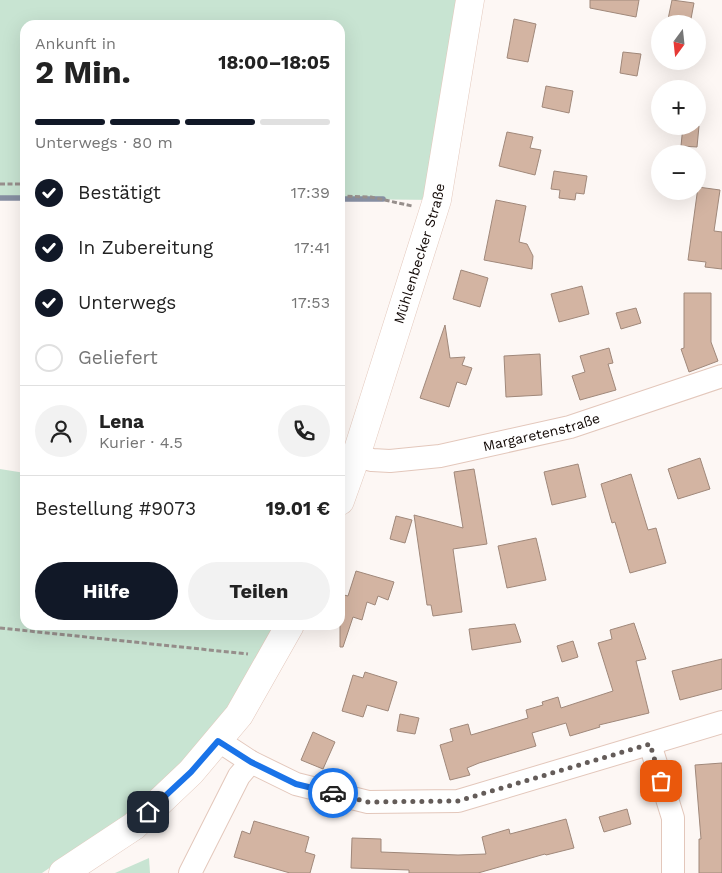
<!DOCTYPE html>
<html lang="de">
<meta charset="utf-8">
<style>
body{margin:0;font-family:"Work Sans",sans-serif;background:#f2f2f2;color:#222;height:100vh;display:flex;flex-direction:column;font-size:19px;white-space:nowrap}
*{box-sizing:border-box;margin:0}
p{font-size:16px;color:#767676}
.icon{flex:none;width:28px;height:28px;fill:none;stroke:currentColor;stroke-width:2;stroke-linecap:round;stroke-linejoin:round}
.map{position:relative;flex:1;overflow:hidden}
.details{position:absolute;left:20px;top:20px;width:325px;height:610px;display:flex;flex-direction:column;background:#fff;border-radius:15px;box-shadow:0 5px 20px #0002}
.details>*{flex:none}
.needle{width:32px;rotate:195deg}
.fabs{position:absolute;left:651px;top:15px;display:grid;gap:10px}
.fabs a{display:grid;place-items:center;width:55px;height:55px;border-radius:50%;background:#fff;box-shadow:0 5px 20px #0002;font-size:25px}
.pin{position:absolute;display:grid;place-items:center;width:42px;height:42px;color:#fff;margin:-21px;border-radius:10px;box-shadow:0 2px 8px #0006}
.courier{position:absolute;display:grid;place-items:center;width:50px;height:50px;margin:-25px;border:4px solid #1a73e8;border-radius:50%;background:#fff;color:#222;box-shadow:0 1px 6px #0007}
.head em{font-style:normal;font-weight:700}
.head div{display:flex;flex-direction:column-reverse}
.head{display:flex;align-items:center;justify-content:space-between;height:85px;padding:0 15px}
h1{font-size:32px;font-weight:700;line-height:38px}
.bar{display:grid;grid-template-columns:repeat(4,1fr);gap:8px 5px;align-content:center;height:60px;padding:0 15px}
.bar i{height:6px;border-radius:4px;background:#e0e0e0}
.bar .selected{background:#111827}
.bar p{grid-column:span 4}
.line{display:flex;align-items:center;gap:12px;padding:0 15px;border-top:1px solid #e0e0e0}
.line div{flex:1}
.round{display:grid;place-items:center;flex:none;width:52px;height:52px;border-radius:26px;background:#f2f2f2}
ol{padding:0 15px;list-style:none}
li{display:flex;align-items:center;gap:15px;height:55px}
li p{margin-inline-start:auto}
li .icon{padding:5px;border-radius:50%;background:#111827;color:#fff;stroke-width:4}
li:last-child{color:#767676}
li i{width:28px;height:28px;border:2px solid #e0e0e0;border-radius:50%}
.button{display:flex;gap:10px;margin-top:auto;padding:10px 15px}
.button a{flex:1;height:58px;border-radius:30px;background:#111827;color:#fff;font-size:20px;font-weight:700;line-height:58px;text-align:center}
.button a+a{background:#f2f2f2;color:#222}
.map>svg:first-child{display:block}
.green{fill:#c8e4d2}
.lines{fill:none;stroke-linecap:round;stroke-linejoin:round}
.stream{stroke:#868fa2;stroke-width:5.5}
.building{fill:#d3b4a2;stroke:#a0887a}
.street-casing{stroke:#e3c7bb;stroke-width:24}
.secondary-casing{stroke:#e3c7bb;stroke-width:29}
.path{stroke:#978f8c;stroke-width:3;stroke-dasharray:5 2.5;stroke-linecap:butt}
.street{stroke:#fff;stroke-width:22}
.secondary{stroke:#fff;stroke-width:28}
.done{stroke:#645c59;stroke-width:5;stroke-dasharray:0 9}
.route{stroke:#1a73e8;stroke-width:6}
.labels{text-anchor:middle;dominant-baseline:central;stroke-width:5;stroke-linejoin:round;paint-order:stroke}
.street-label{font-size:14px;fill:#120906;stroke:#fdf7f4}
</style>
<div class="map">
<svg width="722" height="873" viewBox="0 0 722 873">
<rect width="100%" height="100%" fill="#fdf7f4"/>
<g class="green">
<path d="M 0,0 L 470,0 L 437,200 L 340,199 L 340,25 L 25,25 L 25,198 L 0,198 Z"/>
<path d="M 0,469 L 25,473 L 25,625 L 284,625 L 239,715 L 126,816 L 42,873 L 0,873 Z"/>
<path d="M 149,858 L 150,873 L 115,873 Z"/>
</g>
<g class="lines">
<g class="stream">
<path d="M 0,198 L 25,198"/>
<path d="M 340,199 L 383,199"/>
</g>
</g>
<g class="building">
<path d="M 590,0 L 639,0 L 636,17 L 590,8 Z"/>
<path d="M 672,0 L 694,3 L 690,24 L 667,24 Z"/>
<path d="M 514,19 L 536,24 L 528,62 L 507,58 Z"/>
<path d="M 623,52 L 641,54 L 637,76 L 620,73 Z"/>
<path d="M 546,86 L 573,91 L 569,113 L 542,107 Z"/>
<path d="M 683,126 L 699,126 L 697,147 L 681,146 Z"/>
<path d="M 507,132 L 533,137 L 530,148 L 541,150 L 535,175 L 499,166 Z"/>
<path d="M 554,171 L 587,176 L 584,194 L 576,193 L 575,200 L 559,198 L 560,190 L 551,189 Z"/>
<path d="M 698,187 L 720,190 L 714,231 L 722,232 L 722,269 L 705,267 L 706,262 L 688,260 Z"/>
<path d="M 496,200 L 526,206 L 519,242 L 527,244 L 533,256 L 532,269 L 484,260 Z"/>
<path d="M 461,270 L 488,278 L 480,307 L 453,299 Z"/>
<path d="M 582,286 L 589,314 L 559,322 L 551,294 Z"/>
<path d="M 684,293 L 711,293 L 711,342 L 718,361 L 689,372 L 681,349 L 684,348 Z"/>
<path d="M 636,308 L 641,323 L 621,329 L 616,313 Z"/>
<path d="M 445,325 L 450,358 L 465,357 L 462,365 L 472,368 L 466,385 L 457,382 L 449,407 L 420,398 Z"/>
<path d="M 609,348 L 613,363 L 608,364 L 616,390 L 580,400 L 572,376 L 585,372 L 580,356 Z"/>
<path d="M 540,354 L 542,395 L 506,397 L 504,356 Z"/>
<path d="M 700,458 L 710,489 L 678,499 L 668,469 Z"/>
<path d="M 578,464 L 586,497 L 552,505 L 544,472 Z"/>
<path d="M 474,469 L 487,544 L 453,549 L 462,612 L 433,616 L 431,605 L 427,605 L 414,515 L 463,528 L 454,472 Z"/>
<path d="M 631,474 L 648,530 L 656,528 L 666,563 L 630,573 L 615,522 L 612,523 L 601,484 Z"/>
<path d="M 396,516 L 412,520 L 405,543 L 390,539 Z"/>
<path d="M 536,538 L 546,580 L 507,588 L 498,546 Z"/>
<path d="M 356,571 L 394,582 L 388,600 L 378,596 L 375,605 L 367,602 L 362,620 L 353,617 L 343,647 L 340,647 L 340,594 L 348,596 Z"/>
<path d="M 634,623 L 646,659 L 636,661 L 649,713 L 599,725 L 600,727 L 570,736 L 566,723 L 532,733 L 536,746 L 479,763 L 467,768 L 470,775 L 450,780 L 440,745 L 453,741 L 450,729 L 468,724 L 471,735 L 528,718 L 526,710 L 543,705 L 542,702 L 558,697 L 561,708 L 613,691 L 598,643 L 612,639 L 610,630 Z"/>
<path d="M 515,624 L 521,642 L 472,650 L 469,629 Z"/>
<path d="M 573,641 L 578,657 L 562,662 L 557,646 Z"/>
<path d="M 722,659 L 722,689 L 680,700 L 672,671 Z"/>
<path d="M 365,672 L 397,682 L 388,711 L 367,705 L 363,717 L 342,711 L 353,675 L 363,678 Z"/>
<path d="M 400,714 L 419,718 L 415,734 L 397,731 Z"/>
<path d="M 313,732 L 335,742 L 323,769 L 301,760 Z"/>
<path d="M 722,763 L 722,873 L 699,873 L 699,839 L 701,839 L 695,765 Z"/>
<path d="M 627,809 L 631,824 L 604,832 L 599,817 Z"/>
<path d="M 566,819 L 574,848 L 546,855 L 545,854 L 478,873 L 409,873 L 409,870 L 351,868 L 352,838 L 381,839 L 381,852 L 458,855 L 486,854 L 482,837 L 509,829 L 510,834 Z"/>
<path d="M 254,821 L 309,837 L 305,852 L 315,855 L 310,873 L 290,873 L 234,857 L 242,831 L 250,834 Z"/>
</g>
<g class="lines">
<g class="street-casing">
<g id="street">
<path id="s1" d="M 356,456 L 372,460 L 390,461 L 440,456 L 570,427 L 722,376"/>
<path d="M 219,741 L 251,762 L 296,784 L 368,802 L 458,801 L 722,722"/>
<path d="M 650,744 L 673,818 L 673,873"/>
<path d="M 190,873 L 239,776 L 251,762"/>
</g>
</g>
<g class="secondary-casing">
<g id="secondary">
<path id="s2" d="M 340,501 L 356,456 L 437,200 L 470,0"/>
<path d="M 63,873 L 134,826 L 191,772 L 239,715 L 290,625"/>
</g>
</g>
<g class="path">
<path d="M 0,184 L 25,184"/>
<path d="M 340,196 L 371,197 L 412,206"/>
<path d="M 0,628 L 248,654"/>
</g>
<use href="#street" class="street"/>
<use href="#secondary" class="secondary"/>
</g>
<g class="lines">
<path class="done" d="M 333,793 L 368,802 L 458,801 L 650,744 L 661,781"/>
<path class="route" d="M 148,812 L 191,772 L 218,741 L 251,762 L 296,784 L 333,793"/>
</g>
<g class="labels">
<g class="street-label">
<text stroke="none"><textPath href="#s2" startOffset="260">Mühlenbecker Straße</textPath></text>
<text stroke="none"><textPath href="#s1" startOffset="189">Margaretenstraße</textPath></text>
</g>
</g>
</svg>
<div class="fabs">
<a><svg class="needle" viewBox="-14 -14 28 28"><path d="M0-13l5 13h-10z" fill="#e53935"/><path d="M0 13l5-13h-10z" fill="#767676"/></svg></a>
<a>+</a>
<a>−</a>
</div>
<div class="pin" style="left:661px;top:781px;background:#ea580c"><svg class="icon" aria-label="bag" viewBox="0 0 24 24"><path d="M5 8h14l-1 12H6zM9 8a3 3 0 0 1 6 0"/></svg></div>
<div class="pin" style="left:148px;top:812px;background:#1f2937"><svg class="icon" aria-label="home" viewBox="0 0 24 24"><path d="M3 11l9-7 9 7M6 9v11h12V9"/></svg></div>
<div class="courier" style="left:333px;top:793px"><svg class="icon" aria-label="car" viewBox="0 0 24 24"><path d="M5 17H2v-5l4-1 3-4h7l3 4 3 1v5h-3M9 17h6M6 11h13"/><circle cx="7" cy="17" r="2"/><circle cx="17" cy="17" r="2"/></svg></div>
<section class="details">
<div class="head"><div><h1>2 Min.</h1><p>Ankunft in</p></div><em>18:00–18:05</em></div>
<div class="bar"><i class="selected"></i><i class="selected"></i><i class="selected"></i><i></i><p>Unterwegs · 80 m</p></div>
<ol>
<li><svg class="icon" aria-label="check" viewBox="0 0 24 24"><path d="M5 12l5 5 9-10"/></svg>Bestätigt<p>17:39</p></li>
<li><svg class="icon" aria-label="check" viewBox="0 0 24 24"><path d="M5 12l5 5 9-10"/></svg>In Zubereitung<p>17:41</p></li>
<li><svg class="icon" aria-label="check" viewBox="0 0 24 24"><path d="M5 12l5 5 9-10"/></svg>Unterwegs<p>17:53</p></li>
<li><i></i>Geliefert</li>
</ol>
<div class="line" style="height:90px"><a class="round"><svg class="icon" aria-label="person" viewBox="0 0 24 24"><circle cx="12" cy="8" r="4"/><path d="M4 21q1-7 8-7t8 7"/></svg></a><div><b>Lena</b><p>Kurier · 4.5</p></div><a class="round"><svg class="icon" aria-label="phone" viewBox="0 0 24 24"><path d="M5 4h4l2 5-3 2q2 4 5 5l2-3 5 2v4C11 20 4 13 5 4z"/></svg></a></div>
<div class="line" style="height:65px"><div>Bestellung #9073</div><b>19.01 €</b></div>
<div class="button"><a>Hilfe</a><a>Teilen</a></div>
</section>
</div>
